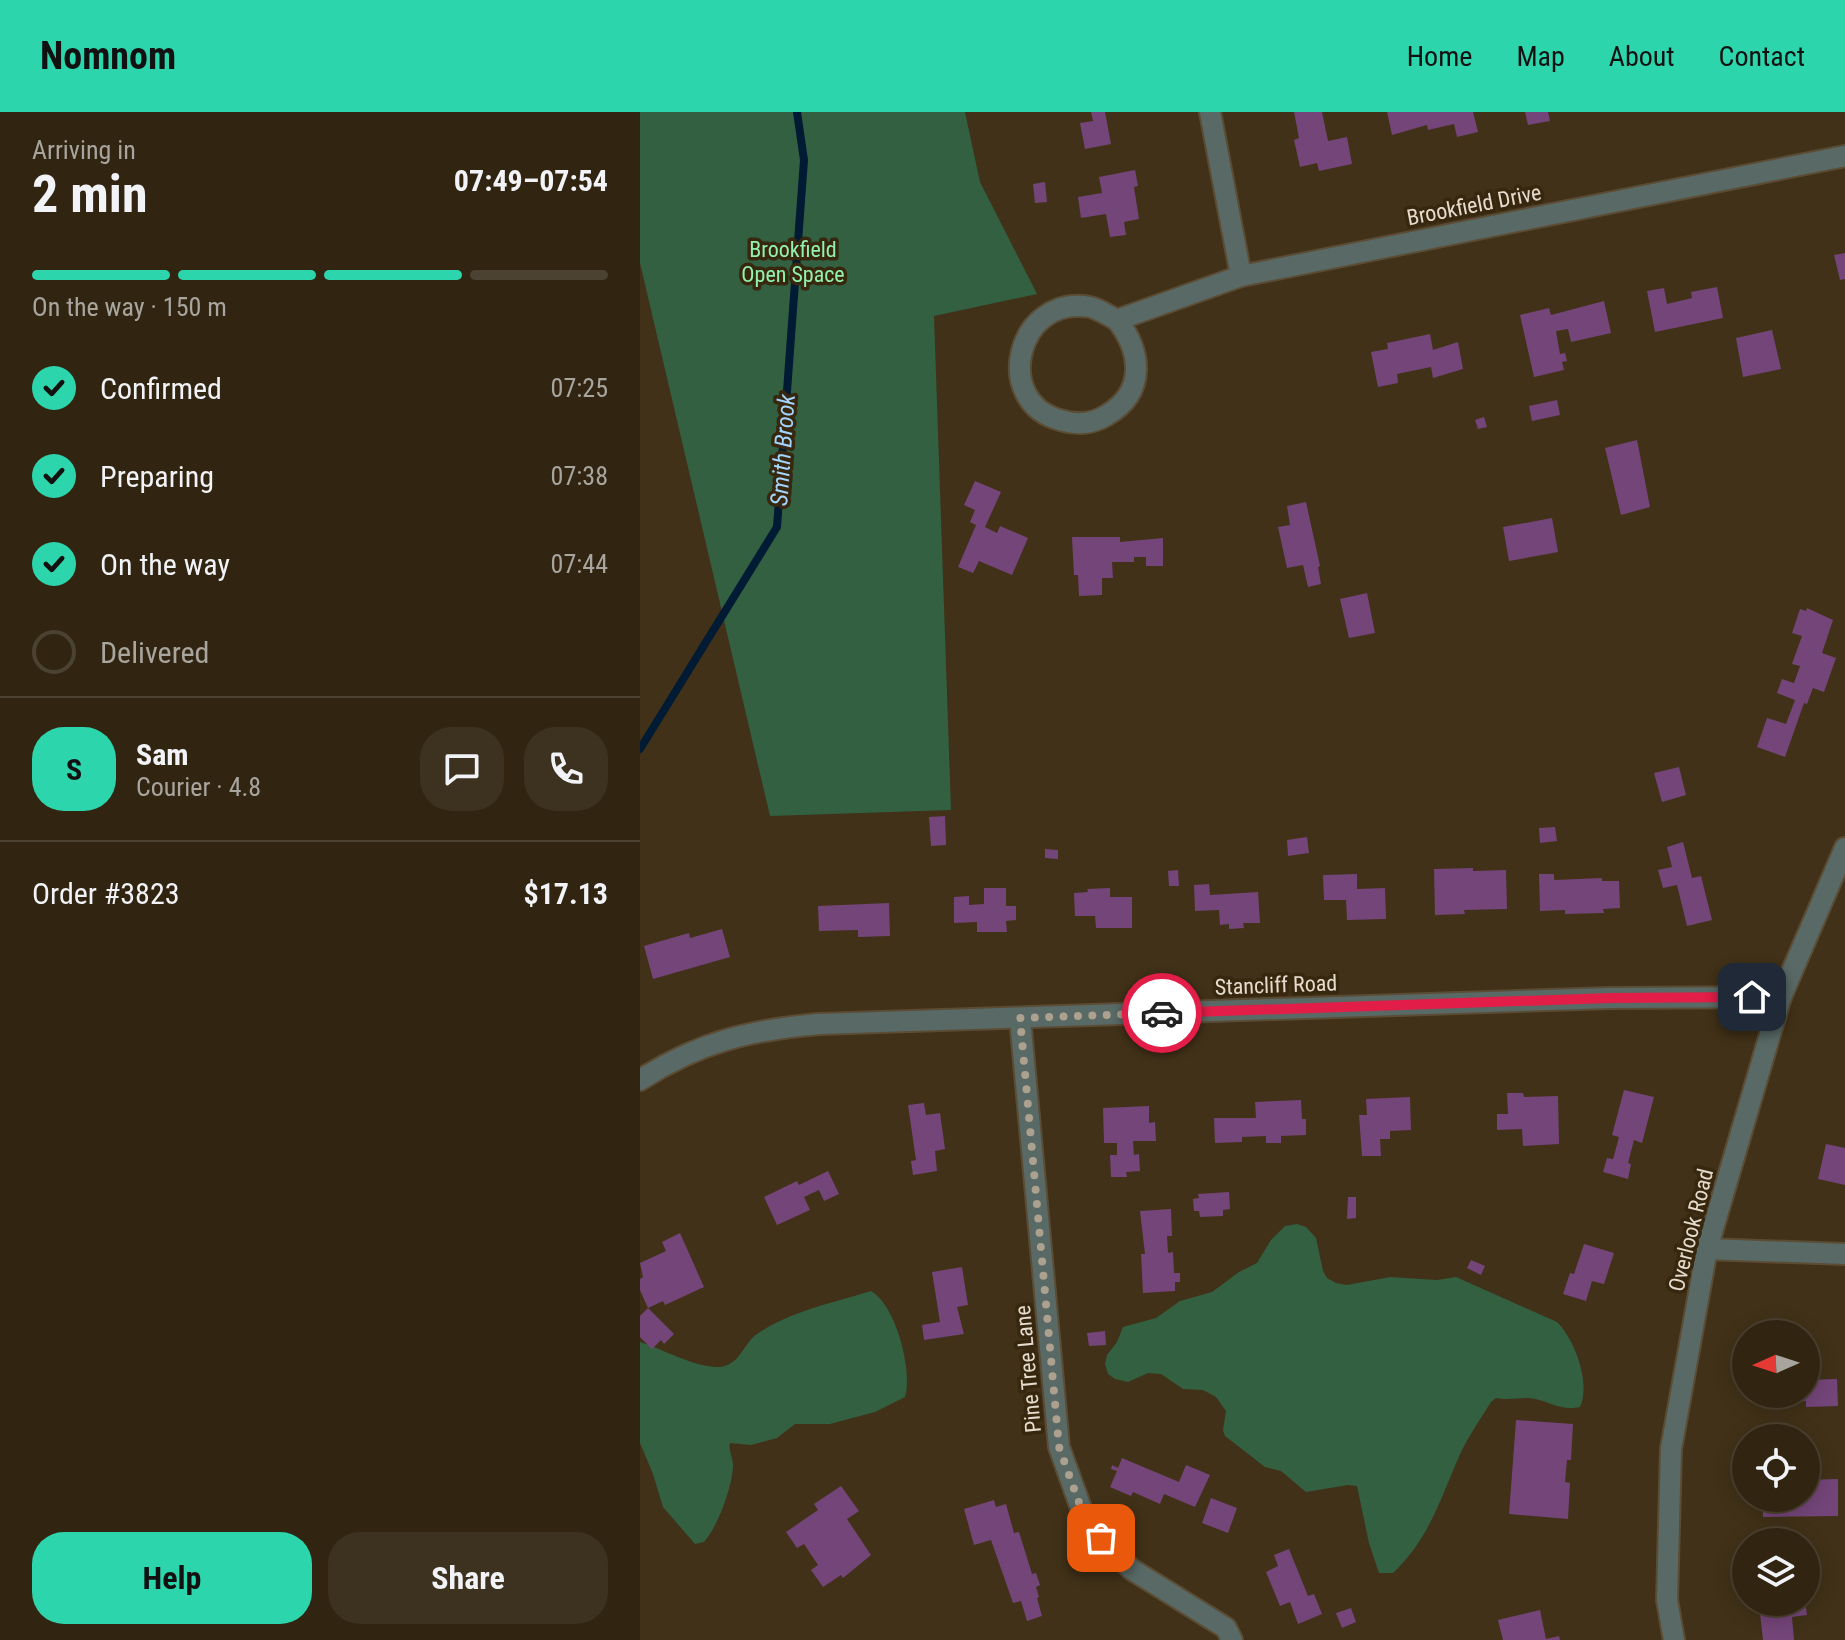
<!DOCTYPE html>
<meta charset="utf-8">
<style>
body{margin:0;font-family:"Roboto Condensed",sans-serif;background:#3d3120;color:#f1f3f6;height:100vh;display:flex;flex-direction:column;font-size:30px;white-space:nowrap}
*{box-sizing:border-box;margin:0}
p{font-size:26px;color:#a8a59f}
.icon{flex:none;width:44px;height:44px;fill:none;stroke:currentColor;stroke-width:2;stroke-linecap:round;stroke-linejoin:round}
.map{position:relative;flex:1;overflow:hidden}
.panel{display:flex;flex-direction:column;background:#312512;width:640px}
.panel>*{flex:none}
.needle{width:52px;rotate:267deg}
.buttons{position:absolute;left:1092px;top:1208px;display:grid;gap:16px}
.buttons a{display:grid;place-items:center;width:88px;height:88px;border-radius:50%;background:#312512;box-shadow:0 4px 20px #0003,0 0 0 2px #4c4232;font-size:40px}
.pin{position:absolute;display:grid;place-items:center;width:68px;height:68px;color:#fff;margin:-34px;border-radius:16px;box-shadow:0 4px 12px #0006}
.courier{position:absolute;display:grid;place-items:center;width:80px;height:80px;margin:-40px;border:6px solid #e11d48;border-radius:50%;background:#fff;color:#222;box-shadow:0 2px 10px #0007}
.overview em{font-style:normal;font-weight:700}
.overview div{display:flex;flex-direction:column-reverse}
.overview{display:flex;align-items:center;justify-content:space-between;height:136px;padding:0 32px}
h1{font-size:52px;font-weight:700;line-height:60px}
.bar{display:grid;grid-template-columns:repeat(4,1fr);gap:12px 8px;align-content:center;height:96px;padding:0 32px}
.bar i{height:10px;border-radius:6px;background:#4c4232}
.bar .selected{background:#2cd5ab}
.bar p{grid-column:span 4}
.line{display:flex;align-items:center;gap:20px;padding:0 32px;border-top:2px solid #4c4232}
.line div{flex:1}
.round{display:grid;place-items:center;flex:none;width:84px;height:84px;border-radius:32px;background:#3d3120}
ol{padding:0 32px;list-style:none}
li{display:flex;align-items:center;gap:24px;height:88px}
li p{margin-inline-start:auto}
li .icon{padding:8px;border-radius:50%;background:#2cd5ab;color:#111;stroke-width:4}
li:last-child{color:#a8a59f}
li i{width:44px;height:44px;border:4px solid #4c4232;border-radius:50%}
.primary-button{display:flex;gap:16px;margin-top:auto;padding:16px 32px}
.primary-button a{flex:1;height:92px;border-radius:32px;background:#2cd5ab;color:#111;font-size:32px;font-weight:700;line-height:92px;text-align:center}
.primary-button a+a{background:#3d3120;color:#f1f3f6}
header{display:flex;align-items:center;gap:48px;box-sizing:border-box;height:112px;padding:0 40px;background:#2cd5ab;color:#111}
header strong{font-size:38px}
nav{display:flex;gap:44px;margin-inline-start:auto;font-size:28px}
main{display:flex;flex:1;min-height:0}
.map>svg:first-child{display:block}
.green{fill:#326040}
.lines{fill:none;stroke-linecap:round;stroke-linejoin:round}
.stream{stroke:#001b33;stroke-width:8}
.building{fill:#744579}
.minor-casing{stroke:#5b4c35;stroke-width:24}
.minor{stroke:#596a66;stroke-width:20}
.done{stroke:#aca08e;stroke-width:8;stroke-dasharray:0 14.4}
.route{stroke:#e11d48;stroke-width:10}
.labels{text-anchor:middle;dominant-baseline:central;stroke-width:7;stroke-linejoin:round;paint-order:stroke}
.street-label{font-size:22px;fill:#e6dccd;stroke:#37270e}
.park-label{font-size:22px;fill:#92f1af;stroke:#37270e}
.water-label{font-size:24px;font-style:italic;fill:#a4d5ff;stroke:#37270e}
</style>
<header>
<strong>Nomnom</strong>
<nav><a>Home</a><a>Map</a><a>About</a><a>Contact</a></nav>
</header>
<main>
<section class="panel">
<div class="overview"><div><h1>2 min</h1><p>Arriving in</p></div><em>07:49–07:54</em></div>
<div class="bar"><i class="selected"></i><i class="selected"></i><i class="selected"></i><i></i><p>On the way · 150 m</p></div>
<ol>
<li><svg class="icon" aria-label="check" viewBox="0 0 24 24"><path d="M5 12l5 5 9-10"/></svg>Confirmed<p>07:25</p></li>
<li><svg class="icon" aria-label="check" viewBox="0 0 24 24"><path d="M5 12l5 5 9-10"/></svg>Preparing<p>07:38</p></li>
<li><svg class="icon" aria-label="check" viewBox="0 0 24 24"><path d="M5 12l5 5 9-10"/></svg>On the way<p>07:44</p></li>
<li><i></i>Delivered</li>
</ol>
<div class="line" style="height:144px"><b class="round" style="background:#2cd5ab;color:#111">S</b><div><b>Sam</b><p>Courier · 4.8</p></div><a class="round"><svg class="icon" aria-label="chat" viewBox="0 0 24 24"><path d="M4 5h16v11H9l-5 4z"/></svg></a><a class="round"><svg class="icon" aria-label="phone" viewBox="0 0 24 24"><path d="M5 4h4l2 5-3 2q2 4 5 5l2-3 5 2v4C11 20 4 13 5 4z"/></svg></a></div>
<div class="line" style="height:104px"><div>Order #3823</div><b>$17.13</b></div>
<div class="primary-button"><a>Help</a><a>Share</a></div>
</section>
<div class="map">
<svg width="1205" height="1528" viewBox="0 0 1205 1528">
<rect width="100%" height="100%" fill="#413118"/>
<g class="green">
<path d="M 0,0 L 325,0 L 340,70 L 397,182 L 294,204 L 311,698 L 130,704 L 0,151 Z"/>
<path d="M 657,1112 L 666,1115 L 676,1126 L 683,1159 L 687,1166 L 696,1171 L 707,1173 L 750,1165 L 797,1168 L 816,1165 L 917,1210 C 935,1228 951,1271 940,1295 C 921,1299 913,1291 895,1287 C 884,1284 869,1289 856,1286 L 851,1290 C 841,1306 830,1322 822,1338 C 801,1384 791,1425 753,1461 L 739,1461 L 729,1431 L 717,1374 L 708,1373 L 666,1380 L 641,1359 L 625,1355 L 585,1324 L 583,1318 L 586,1299 L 576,1285 L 563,1278 L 543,1277 L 521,1262 L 508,1261 L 488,1270 L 475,1267 L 468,1262 L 465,1252 L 467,1243 L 477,1230 L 483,1215 L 516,1206 L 540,1189 L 572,1180 L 599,1160 L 617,1151 L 631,1128 L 645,1114 Z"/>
<path d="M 231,1179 C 256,1193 273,1259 265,1285 L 235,1300 L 190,1312 L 155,1312 L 137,1326 L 111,1333 L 90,1331 C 88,1340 94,1347 93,1356 C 91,1378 78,1414 64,1430 L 55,1432 L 23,1395 L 13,1362 L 0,1331 L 0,1230 C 25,1238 49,1253 76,1255 C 100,1256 103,1231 117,1222 C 151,1199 192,1191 231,1179 Z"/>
</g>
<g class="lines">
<path class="stream" d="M 0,637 L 137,415 L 164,48 L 157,0"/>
</g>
<g class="building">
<path d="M 451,0 L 465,0 L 471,32 L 445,37 L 440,11 L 453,9 Z"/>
<path d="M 654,0 L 682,0 L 688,29 L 707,25 L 712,52 L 679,59 L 677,51 L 660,55 L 654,28 L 659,26 Z"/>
<path d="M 747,0 L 833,0 L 838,20 L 817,25 L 814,12 L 788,18 L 787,13 L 752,23 Z"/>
<path d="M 885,0 L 908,0 L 910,9 L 888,13 Z"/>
<path d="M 495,58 L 498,74 L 494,75 L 499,107 L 484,110 L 486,123 L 470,125 L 466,102 L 441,106 L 438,85 L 462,81 L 459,65 Z"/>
<path d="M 405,70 L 407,90 L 395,91 L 393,72 Z"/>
<path d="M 1205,141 L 1205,167 L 1200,168 L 1194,143 Z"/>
<path d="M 1077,175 L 1083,206 L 1015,220 L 1007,179 L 1024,176 L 1027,192 L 1052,186 L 1051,180 Z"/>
<path d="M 964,189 L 971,221 L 931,230 L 928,217 L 916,219 L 920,242 L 925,241 L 927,249 L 922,250 L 924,258 L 894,265 L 880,203 L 909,196 L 911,203 Z"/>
<path d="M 1132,218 L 1141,257 L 1103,265 L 1096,226 Z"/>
<path d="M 790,222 L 793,238 L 818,230 L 823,257 L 793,266 L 791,255 L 757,262 L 758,271 L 738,275 L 731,240 L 748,237 L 747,231 Z"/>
<path d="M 917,288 L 920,303 L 892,309 L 889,294 Z"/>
<path d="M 844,305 L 847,315 L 838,317 L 835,308 Z"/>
<path d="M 997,328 L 1010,395 L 981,403 L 965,336 Z"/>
<path d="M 335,369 L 361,380 L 345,415 L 357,421 L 360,414 L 388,426 L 372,463 L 339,449 L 333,461 L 318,455 L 336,413 L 330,410 L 335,398 L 324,393 Z"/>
<path d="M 666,390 L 680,454 L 678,455 L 681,472 L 668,475 L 663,453 L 647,456 L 638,415 L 650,413 L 647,394 Z"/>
<path d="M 912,406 L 918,440 L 869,449 L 863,415 Z"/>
<path d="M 432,425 L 480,425 L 480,430 L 523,426 L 523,454 L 506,454 L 506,445 L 494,445 L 494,450 L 472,450 L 473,466 L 462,466 L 462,483 L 439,484 L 438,463 L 434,463 Z"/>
<path d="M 727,481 L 735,521 L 709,526 L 700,487 Z"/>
<path d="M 1167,496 L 1193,508 L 1182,541 L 1196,546 L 1184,580 L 1173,576 L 1167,592 L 1164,591 L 1145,645 L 1117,635 L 1127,606 L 1146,612 L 1155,588 L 1137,581 L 1142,567 L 1154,571 L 1160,554 L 1152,552 L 1162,524 L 1152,521 L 1160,497 L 1166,499 Z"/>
<path d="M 1039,655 L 1046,683 L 1022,690 L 1014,661 Z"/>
<path d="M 305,704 L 306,733 L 291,734 L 289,705 Z"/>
<path d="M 915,715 L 917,729 L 900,731 L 899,716 Z"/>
<path d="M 667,725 L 669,741 L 648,744 L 647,728 Z"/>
<path d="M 1043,730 L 1052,766 L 1061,764 L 1072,808 L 1047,814 L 1037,773 L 1023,776 L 1018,758 L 1032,755 L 1027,735 Z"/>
<path d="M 405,737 L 418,738 L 418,747 L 405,746 Z"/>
<path d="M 833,756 L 833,759 L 866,758 L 867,797 L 824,798 L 825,802 L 795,803 L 794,757 Z"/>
<path d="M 538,758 L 539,774 L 529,774 L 528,759 Z"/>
<path d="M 717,762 L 717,777 L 745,776 L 746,807 L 707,808 L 706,788 L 684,788 L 683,763 Z"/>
<path d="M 899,762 L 914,762 L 914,768 L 962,766 L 962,769 L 979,769 L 980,796 L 963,797 L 964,801 L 925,802 L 925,798 L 900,799 Z"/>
<path d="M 569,772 L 570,783 L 618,780 L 620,811 L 603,811 L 604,816 L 589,817 L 589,812 L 580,813 L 579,798 L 555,799 L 554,773 Z"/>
<path d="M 344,776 L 366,776 L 366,794 L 376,794 L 376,808 L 366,809 L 367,820 L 337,820 L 337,810 L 314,811 L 314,785 L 329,784 L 329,793 L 344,792 Z"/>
<path d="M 470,776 L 470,785 L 492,785 L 492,816 L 456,816 L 455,804 L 435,804 L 434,781 L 448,780 L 447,777 Z"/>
<path d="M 249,791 L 250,824 L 218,825 L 218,818 L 179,819 L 178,794 Z"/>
<path d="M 82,817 L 90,845 L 13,867 L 4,834 L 49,821 L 50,826 Z"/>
<path d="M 984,978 L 1014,985 L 1002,1031 L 994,1028 L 988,1051 L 991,1052 L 988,1067 L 963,1060 L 967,1046 L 973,1047 L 975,1040 L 979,1025 L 972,1023 Z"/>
<path d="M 867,981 L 883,981 L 884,985 L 918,984 L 919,1032 L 883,1034 L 882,1017 L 857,1018 L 857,1002 L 868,1002 Z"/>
<path d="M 770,985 L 771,1018 L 750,1019 L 750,1027 L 740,1027 L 741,1044 L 722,1044 L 719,1003 L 727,1003 L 726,987 Z"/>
<path d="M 661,988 L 662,1007 L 666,1007 L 666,1023 L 641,1024 L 641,1031 L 626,1031 L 626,1024 L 602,1025 L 602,1030 L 575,1031 L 574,1006 L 616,1006 L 615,990 Z"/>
<path d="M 284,991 L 286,1003 L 300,1001 L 305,1037 L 295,1039 L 297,1059 L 273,1063 L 271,1049 L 276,1048 L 268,993 Z"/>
<path d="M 509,994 L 509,1011 L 515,1010 L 516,1029 L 493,1029 L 494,1043 L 499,1042 L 500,1059 L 486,1060 L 487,1065 L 471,1065 L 470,1043 L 477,1043 L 477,1031 L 464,1031 L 463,996 Z"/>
<path d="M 1186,1032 L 1205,1036 L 1205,1073 L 1178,1067 Z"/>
<path d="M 188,1059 L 199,1082 L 184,1089 L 179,1078 L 164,1085 L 170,1098 L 137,1113 L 124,1085 L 157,1069 L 159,1073 Z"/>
<path d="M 589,1080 L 590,1097 L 583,1098 L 583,1104 L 560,1105 L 559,1099 L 554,1099 L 553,1087 L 559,1086 L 558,1082 Z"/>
<path d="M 708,1085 L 716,1085 L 716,1106 L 707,1107 Z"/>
<path d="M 531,1097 L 532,1124 L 527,1124 L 528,1141 L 533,1140 L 534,1161 L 540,1161 L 540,1170 L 535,1170 L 535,1179 L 503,1181 L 501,1142 L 505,1142 L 500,1099 Z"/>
<path d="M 40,1121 L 64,1175 L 25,1193 L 23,1189 L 8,1196 L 0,1178 L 0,1167 L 3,1165 L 0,1151 L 26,1139 L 22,1130 Z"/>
<path d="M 944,1132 L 974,1141 L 964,1172 L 952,1169 L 946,1189 L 923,1182 L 930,1161 L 934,1162 Z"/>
<path d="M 831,1148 L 845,1154 L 841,1163 L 827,1156 Z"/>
<path d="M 322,1155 L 328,1193 L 317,1195 L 324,1222 L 284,1228 L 282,1213 L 300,1210 L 292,1160 Z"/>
<path d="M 8,1196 L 34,1222 L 24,1232 L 21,1228 L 12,1237 L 0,1225 L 0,1204 Z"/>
<path d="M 465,1219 L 466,1233 L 449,1234 L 447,1221 Z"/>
<path d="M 1197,1267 L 1198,1294 L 1166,1295 L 1166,1289 L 1129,1289 L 1129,1282 L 1166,1282 L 1166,1268 Z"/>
<path d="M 876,1308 L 933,1312 L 931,1348 L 927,1348 L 925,1370 L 930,1371 L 928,1407 L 869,1402 Z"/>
<path d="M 482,1346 L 539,1370 L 546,1353 L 570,1363 L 555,1395 L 524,1382 L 520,1392 L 493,1380 L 491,1384 L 470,1375 L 477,1359 L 471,1357 L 472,1353 L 478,1356 Z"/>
<path d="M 1198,1367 L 1198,1404 L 1123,1405 L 1123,1386 L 1166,1386 L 1166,1368 Z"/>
<path d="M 201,1374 L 219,1399 L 207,1407 L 231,1443 L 203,1466 L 201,1463 L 183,1475 L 171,1458 L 178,1453 L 164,1432 L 157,1436 L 146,1420 L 178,1398 L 174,1392 Z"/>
<path d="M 571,1386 L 597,1396 L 588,1421 L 562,1411 Z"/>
<path d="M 354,1388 L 356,1395 L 366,1392 L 374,1421 L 379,1420 L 392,1462 L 396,1461 L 400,1473 L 396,1475 L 399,1485 L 397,1486 L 402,1504 L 387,1509 L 381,1489 L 373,1491 L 351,1428 L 334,1433 L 324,1397 Z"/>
<path d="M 649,1437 L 668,1484 L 674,1482 L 682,1502 L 658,1512 L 650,1490 L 640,1494 L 626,1460 L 638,1454 L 634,1443 Z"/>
<path d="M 1130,1490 L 1165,1490 L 1167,1503 L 1152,1505 L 1154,1528 L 1123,1528 L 1120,1501 L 1131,1500 Z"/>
<path d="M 711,1496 L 716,1510 L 702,1516 L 696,1501 Z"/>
<path d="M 900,1498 L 906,1527 L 919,1524 L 920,1528 L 863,1528 L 858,1508 Z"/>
</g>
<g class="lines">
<g class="minor-casing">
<g id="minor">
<path d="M 570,0 L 601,164"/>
<path d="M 477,208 C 502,240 506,280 467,303 C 453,312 436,313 420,308 C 352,290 376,182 450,195 C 459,197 469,204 477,208 L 601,164 L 1205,44"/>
<path d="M 380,906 L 419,1335 L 446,1410 L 491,1457 L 586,1516 L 592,1528"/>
<path d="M 0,968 C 59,930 110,918 179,912 L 970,886 L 1141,885"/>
<path d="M 1067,1137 L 1205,1142"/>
<path d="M 1034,1528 L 1027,1488 L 1031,1337 L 1067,1137 L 1141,885 L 1205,736"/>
</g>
</g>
<use href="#minor" class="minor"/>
</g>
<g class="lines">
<path class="done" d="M 461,1426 L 446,1410 L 419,1335 L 380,906 L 522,901"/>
<path class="route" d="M 522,901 L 970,886 L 1112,885"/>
</g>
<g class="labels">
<g class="street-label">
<text transform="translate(834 93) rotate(-11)">Brookfield Drive</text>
<text transform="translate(636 873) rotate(-2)">Stancliff Road</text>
<text transform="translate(1051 1118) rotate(-76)">Overlook Road</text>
<text transform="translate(388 1257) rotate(-95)">Pine Tree Lane</text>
</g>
<g class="park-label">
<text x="153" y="137">Brookfield<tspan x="153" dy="25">Open Space</tspan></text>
</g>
<g class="water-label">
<text transform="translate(143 338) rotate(-86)">Smith Brook</text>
</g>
</g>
</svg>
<div class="buttons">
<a><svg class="needle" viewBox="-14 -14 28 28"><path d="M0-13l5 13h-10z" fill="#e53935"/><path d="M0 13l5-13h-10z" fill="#a8a59f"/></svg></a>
<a><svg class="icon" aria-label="locate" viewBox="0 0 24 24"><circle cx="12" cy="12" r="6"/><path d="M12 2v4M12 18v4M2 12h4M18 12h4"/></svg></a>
<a><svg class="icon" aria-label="layers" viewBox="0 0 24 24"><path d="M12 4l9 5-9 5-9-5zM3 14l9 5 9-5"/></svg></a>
</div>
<div class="pin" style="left:461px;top:1426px;background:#ea580c"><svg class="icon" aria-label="bag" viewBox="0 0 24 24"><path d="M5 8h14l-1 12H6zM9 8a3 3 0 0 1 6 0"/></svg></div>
<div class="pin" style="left:1112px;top:885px;background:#1f2937"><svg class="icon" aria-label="home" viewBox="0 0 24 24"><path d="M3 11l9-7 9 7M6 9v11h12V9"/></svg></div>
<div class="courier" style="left:522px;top:901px"><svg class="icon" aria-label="car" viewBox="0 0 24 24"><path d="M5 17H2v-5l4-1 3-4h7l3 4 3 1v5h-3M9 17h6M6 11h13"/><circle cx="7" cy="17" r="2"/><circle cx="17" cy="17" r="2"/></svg></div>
</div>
</main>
